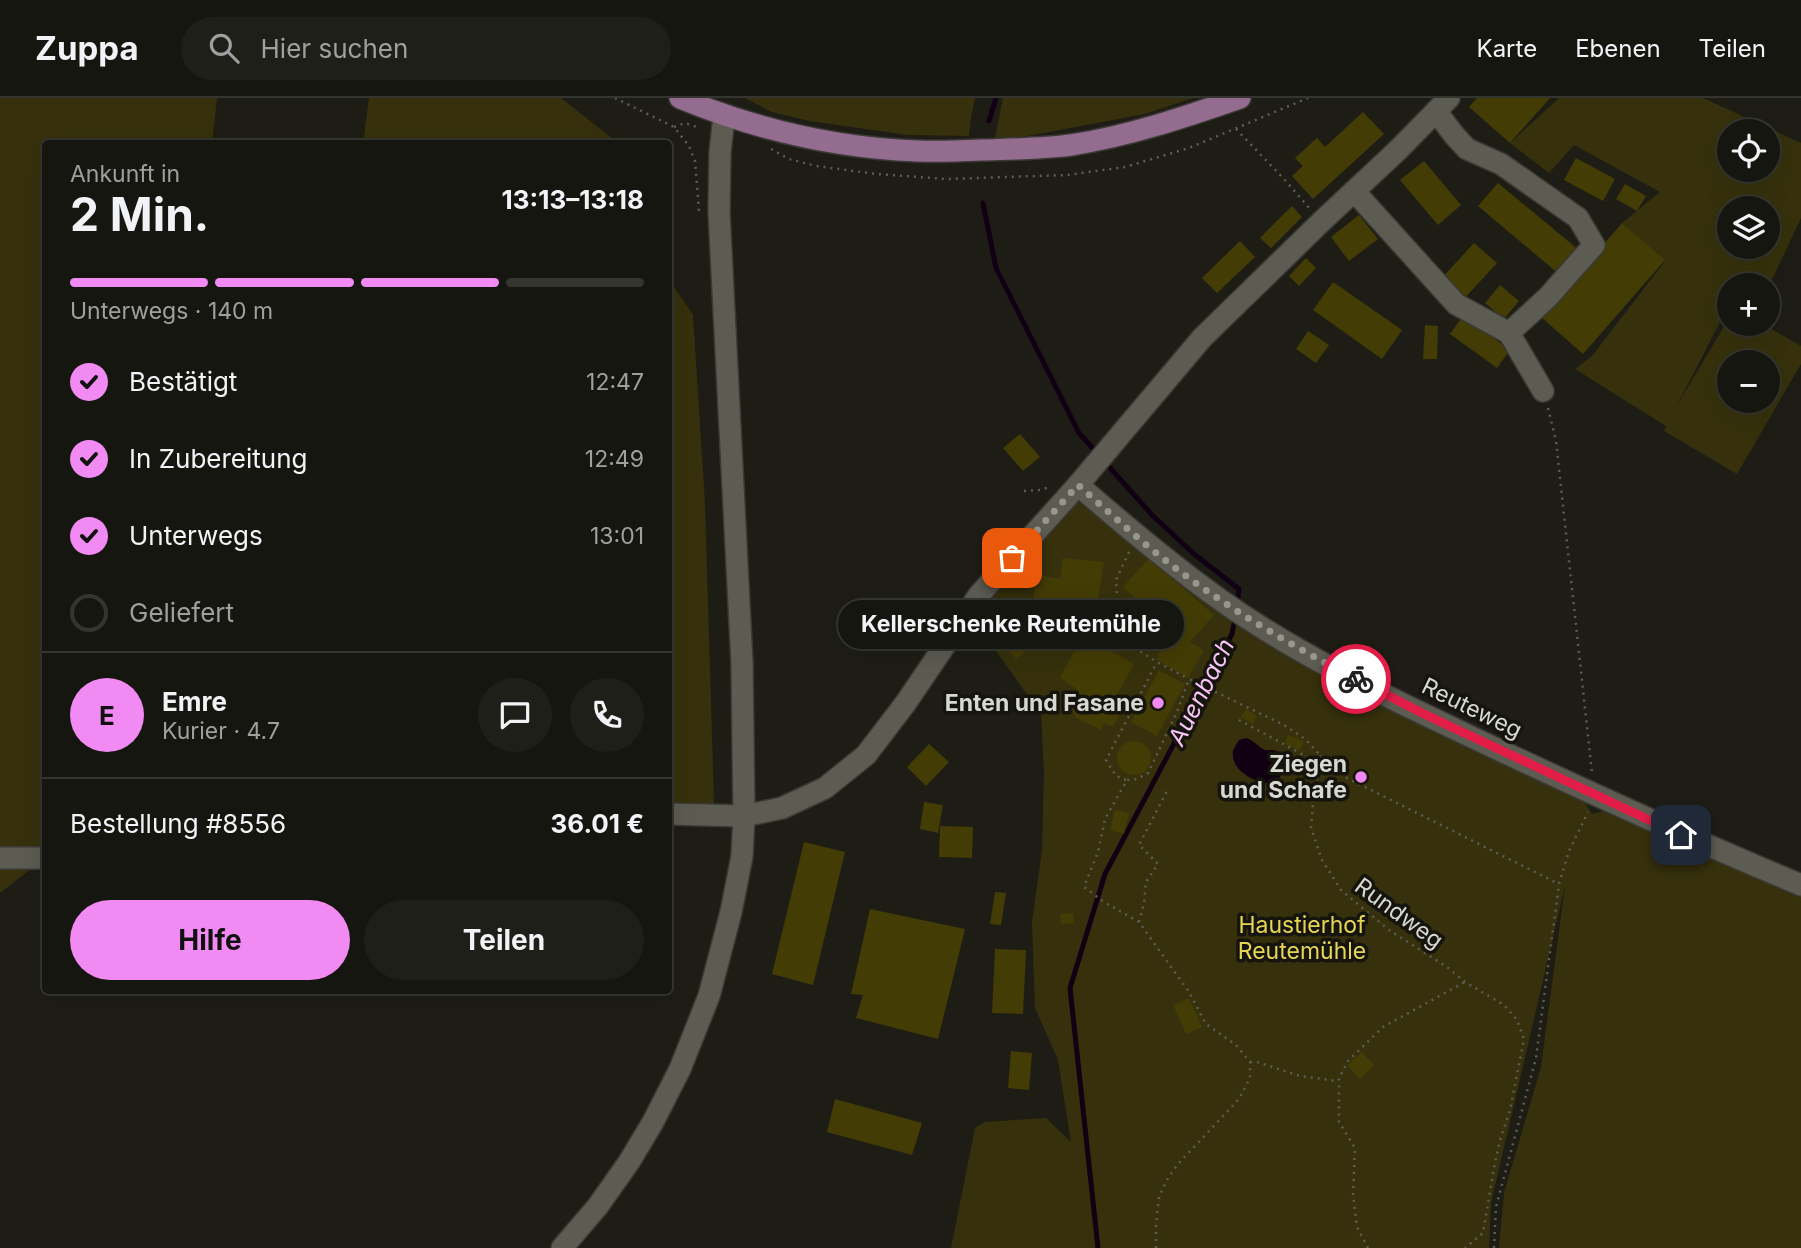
<!DOCTYPE html>
<html lang="de">
<meta charset="utf-8">
<style>
body{margin:0;font-family:Inter,sans-serif;background:#1f1f19;color:#f1f3f6;height:100vh;display:flex;flex-direction:column;font-size:26px;white-space:nowrap}
*{box-sizing:border-box;margin:0}
p{font-size:23px;color:#9e9f9f}
.icon{flex:none;width:38px;height:38px;fill:none;stroke:currentColor;stroke-width:2;stroke-linecap:round;stroke-linejoin:round}
.map{position:relative;flex:1;overflow:hidden}
.sheet{position:absolute;left:42px;top:42px;width:630px;height:854px;display:flex;flex-direction:column;background:#161610;border-radius:7px;box-shadow:0 7px 28px #0002,0 0 0 2px #353530}
.sheet>*{flex:none}
.controls{position:absolute;left:1717px;top:21px;display:grid;gap:14px}
.controls a{display:grid;place-items:center;width:63px;height:63px;border-radius:50%;background:#161610;box-shadow:0 7px 28px #0002,0 0 0 2px #353530;font-size:35px}
.pin{position:absolute;display:grid;place-items:center;width:60px;height:60px;color:#fff;margin:-30px;border-radius:14px;box-shadow:0 4px 10px #0006}
.courier{position:absolute;display:grid;place-items:center;width:70px;height:70px;margin:-35px;border:5px solid #e11d48;border-radius:50%;background:#fff;color:#222;box-shadow:0 2px 9px #0007}
.bubble{position:absolute;height:49px;border-radius:24px;background:#161610;box-shadow:0 7px 28px #0002,0 0 0 2px #353530;font-size:23px;font-weight:700;line-height:49px;text-align:center}
.head em{font-style:normal;font-weight:700}
.head div{display:flex;flex-direction:column-reverse}
.head{display:flex;align-items:center;justify-content:space-between;height:119px;padding:0 28px}
h1{font-size:46px;font-weight:700;line-height:52px}
.bar{display:grid;grid-template-columns:repeat(4,1fr);gap:10px 7px;align-content:center;height:84px;padding:0 28px}
.bar i{height:9px;border-radius:5px;background:#353530}
.bar .current{background:#f28af3}
.bar p{grid-column:span 4}
.line{display:flex;align-items:center;gap:18px;padding:0 28px;border-top:2px solid #353530}
.line div{flex:1}
.round{display:grid;place-items:center;flex:none;width:74px;height:74px;border-radius:37px;background:#1f1f19}
ol{padding:0 28px;list-style:none}
li{display:flex;align-items:center;gap:21px;height:77px}
li p{margin-inline-start:auto}
li .icon{padding:7px;border-radius:50%;background:#f28af3;color:#111;stroke-width:4}
li:last-child{color:#9e9f9f}
li i{width:38px;height:38px;border:4px solid #353530;border-radius:50%}
.button{display:flex;gap:14px;margin-top:auto;padding:14px 28px}
.button a{flex:1;height:80px;border-radius:42px;background:#f28af3;color:#111;font-size:28px;font-weight:700;line-height:80px;text-align:center}
.button a+a{background:#1f1f19;color:#f1f3f6}
header{display:flex;align-items:center;gap:42px;box-sizing:border-box;height:98px;padding:0 35px;background:#161610;border-bottom:2px solid #353530}
header strong{font-size:33px}
nav{display:flex;gap:38px;margin-inline-start:auto;font-size:24px}
.search{width:490px;height:63px;background:#1f1f19;display:flex;align-items:center;gap:18px;box-sizing:border-box;padding:0 24px;border-radius:38px;color:#9e9f9f;font-size:26px}
.map>svg:first-child{display:block}
.green{fill:#36310c;fill-rule:evenodd}
.water{fill:#110013}
.lines{fill:none;stroke-linecap:round;stroke-linejoin:round}
.stream{stroke:#110013;stroke-width:5}
.building{fill:#433c05}
.minor-casing{stroke:#3a3935;stroke-width:24}
.major-casing{stroke:#3a3935;stroke-width:24}
.path{stroke:#5d5c55;stroke-width:2.5;stroke-dasharray:2 5;stroke-linecap:butt}
.minor{stroke:#5d5c53;stroke-width:21}
.major{stroke:#946c90;stroke-width:21}
.done{stroke:#979790;stroke-width:7;stroke-dasharray:0 12.6}
.route{stroke:#e11d48;stroke-width:9}
.poi-dot{fill:#f28af3;stroke:#15140d;stroke-width:2.5}
.labels{text-anchor:middle;dominant-baseline:central;stroke-width:7;stroke-linejoin:round;paint-order:stroke}
.poi-label{font-size:23px;font-weight:bold;fill:#d8d8d3;stroke:#15140d;text-anchor:end}
.street-label{font-size:23px;fill:#d8d8d3;stroke:#15140d}
.park-label{font-size:23px;fill:#e7d655;stroke:#15140d}
.water-label{font-size:24px;font-style:italic;fill:#f8c5f8;stroke:#15140d}
</style>
<header>
<strong>Zuppa</strong>
<div class="search"><svg class="icon" aria-label="search" viewBox="0 0 24 24"><circle cx="10" cy="10" r="6"/><path d="M15 15l6 6"/></svg>Hier suchen</div>
<nav><a>Karte</a><a>Ebenen</a><a>Teilen</a></nav>
</header>
<div class="map">
<svg width="1801" height="1150" viewBox="0 0 1801 1150">
<rect width="100%" height="100%" fill="#1e1d15"/>
<g class="green">
<path d="M 0,0 L 217,0 L 212,45 L 46,46 L 45,760 L 0,795 Z"/>
<path d="M 369,0 L 561,0 L 618,45 L 363,45 Z"/>
<path d="M 745,0 L 975,0 L 971,19 L 969,38 L 908,37 L 810,23 L 772,14 Z"/>
<path d="M 1003,0 L 1193,0 L 1145,16 L 1022,39 L 995,40 Z"/>
<path d="M 1559,0 L 1703,0 L 1801,45 L 1801,120 L 1768,190 L 1768,187 L 1729,187 L 1729,207 L 1676,309 L 1729,220 L 1729,226 L 1763,226 L 1801,248 L 1801,266 L 1737,376 L 1664,333 L 1666,328 L 1575,271 L 1592,258 L 1665,163 L 1622,125 L 1660,94 L 1574,47 L 1549,75 L 1510,45 ZM 1729,33 L 1768,33 L 1768,72 L 1729,72 ZM 1729,110 L 1768,110 L 1768,149 L 1729,149 ZM 1729,264 L 1768,264 L 1768,303 L 1729,303 Z"/>
<path d="M 668,180 L 693,217 L 705,407 L 714,705 L 669,705 Z"/>
<path d="M 1078,403 L 1301,562 L 1419,626 L 1500,664 L 1582,699 L 1592,716 L 1604,713 L 1801,797 L 1801,1150 L 1499,1150 L 1504,1095 L 1541,969 L 1565,788 L 1491,1105 L 1489,1150 L 951,1150 L 975,1030 L 985,1024 L 1046,1020 L 1071,1044 L 1058,962 L 1035,910 L 1032,824 L 1042,752 L 1044,675 L 1041,616 L 973,521 L 1060,415 Z"/>
</g>
<path class="water" d="M 1246,640 C 1254,642 1258,649 1265,652 C 1269,653 1273,651 1276,653 C 1285,657 1285,672 1280,679 C 1279,681 1274,684 1271,686 C 1256,685 1230,673 1233,653 C 1234,650 1237,645 1239,642 Z"/>
<g class="lines">
<g class="stream">
<path d="M 989,23 L 996,0"/>
<path d="M 983,105 L 996,170 L 1079,335 L 1097,355"/>
<path d="M 1103,362 L 1153,418 L 1194,456 L 1239,491 L 1237,507"/>
<path d="M 1098,1150 L 1070,890 L 1105,776 L 1232,536 L 1235,520"/>
</g>
</g>
<g class="building">
<path d="M 1477,0 L 1550,0 L 1510,45 L 1469,9 Z"/>
<path d="M 1363,14 L 1384,36 L 1313,101 L 1292,78 L 1303,68 L 1295,60 L 1317,40 L 1325,49 Z"/>
<path d="M 1576,60 L 1615,81 L 1603,103 L 1564,82 Z"/>
<path d="M 1424,63 L 1461,107 L 1438,127 L 1400,82 Z"/>
<path d="M 1498,85 L 1580,153 L 1560,177 L 1478,108 Z"/>
<path d="M 1625,86 L 1646,98 L 1637,113 L 1616,101 Z"/>
<path d="M 1292,108 L 1302,119 L 1271,150 L 1260,140 Z"/>
<path d="M 1359,117 L 1378,141 L 1349,163 L 1331,139 Z"/>
<path d="M 1622,125 L 1665,162 L 1583,256 L 1541,219 Z"/>
<path d="M 1240,143 L 1255,159 L 1217,195 L 1202,180 Z"/>
<path d="M 1474,145 L 1497,165 L 1462,203 L 1440,182 Z"/>
<path d="M 1306,160 L 1316,170 L 1299,188 L 1289,178 Z"/>
<path d="M 1333,184 L 1402,232 L 1382,261 L 1313,212 Z"/>
<path d="M 1500,187 L 1519,203 L 1504,221 L 1485,205 Z"/>
<path d="M 1463,218 L 1510,252 L 1497,270 L 1450,236 Z"/>
<path d="M 1425,227 L 1438,228 L 1437,261 L 1423,261 Z"/>
<path d="M 1308,233 L 1329,247 L 1316,265 L 1296,251 Z"/>
<path d="M 1020,336 L 1040,359 L 1023,373 L 1003,350 Z"/>
<path d="M 1063,460 L 1104,464 L 1095,519 L 1116,530 L 1106,550 L 1134,566 L 1118,595 L 1128,600 L 1113,629 L 1104,625 L 1101,632 L 1075,619 L 1071,604 L 1078,592 L 1060,580 L 1076,549 L 1046,533 L 1054,511 L 1033,504 L 1036,476 L 1060,481 Z"/>
<path d="M 1149,460 L 1214,517 L 1190,544 L 1204,552 L 1188,580 L 1156,561 L 1172,533 L 1123,489 Z"/>
<path d="M 1002,504 L 1036,545 L 1016,561 L 982,521 Z"/>
<path d="M 1139,508 L 1143,533 L 1127,536 L 1122,510 Z"/>
<path d="M 1159,572 L 1185,586 L 1157,638 L 1131,624 Z"/>
<path d="M 1246,611 L 1257,618 L 1253,626 L 1241,619 Z"/>
<path d="M 1288,637 L 1304,643 L 1300,652 L 1285,646 Z"/>
<circle cx="1134" cy="660" r="17"/>
<path d="M 929,646 L 949,664 L 926,688 L 907,669 Z"/>
<path d="M 1357,670 L 1370,676 L 1365,688 L 1352,682 Z"/>
<path d="M 924,704 L 943,707 L 938,735 L 920,731 Z"/>
<path d="M 1115,712 L 1129,715 L 1124,736 L 1110,732 Z"/>
<path d="M 940,728 L 973,729 L 972,760 L 939,759 Z"/>
<path d="M 804,744 L 845,754 L 813,887 L 772,876 Z"/>
<path d="M 995,794 L 1006,795 L 1001,827 L 990,826 Z"/>
<path d="M 870,811 L 965,831 L 938,941 L 856,920 L 863,897 L 851,896 Z"/>
<path d="M 1073,815 L 1074,825 L 1061,826 L 1060,816 Z"/>
<path d="M 995,851 L 1026,852 L 1023,916 L 992,915 Z"/>
<path d="M 1189,900 L 1202,929 L 1186,936 L 1173,907 Z"/>
<path d="M 1011,953 L 1032,955 L 1029,992 L 1008,990 Z"/>
<path d="M 1362,954 L 1374,967 L 1360,981 L 1347,967 Z"/>
<path d="M 835,1001 L 922,1025 L 912,1057 L 827,1034 Z"/>
</g>
<g class="lines">
<g class="minor-casing">
<g id="minor">
<path d="M 1436,13 L 1454,37 L 1467,51 L 1501,66 L 1578,120 L 1594,147 L 1548,199 L 1509,235"/>
<path d="M 1354,93 L 1456,206 L 1509,235 L 1543,293"/>
<path d="M 1078,387 C 1124,427 1171,467 1222,503 C 1302,560 1394,602 1482,644 C 1588,694 1693,742 1801,787"/>
<path d="M 668,716 L 744,718 L 782,710 L 825,690 L 866,657 L 905,606 L 979,497 L 1078,387 L 1202,240 L 1321,124 L 1398,52 L 1449,0"/>
<path d="M 0,760 L 46,760"/>
<path d="M 562,1150 L 598,1108 L 629,1064 L 653,1024 L 680,971 L 709,898 L 731,814 L 742,758 L 744,718 L 742,565 L 719,114 L 720,54 L 724,18"/>
</g>
</g>
<g class="major-casing">
<path id="major" d="M 680,0 C 755,31 836,50 917,53 C 938,54 960,53 981,52 C 1011,51 1042,51 1071,47 C 1129,38 1185,19 1240,0"/>
</g>
<g class="path">
<path d="M 615,0 L 674,29 L 689,48 L 695,63 L 699,113"/>
<path d="M 674,29 L 685,25 L 697,29"/>
<path d="M 1236,31 L 1284,81 L 1310,111"/>
<path d="M 771,51 L 789,61 L 816,68 L 876,76 L 946,81 L 1067,77 L 1125,69 L 1189,50 L 1308,0"/>
<path d="M 1548,310 L 1556,343 L 1592,675"/>
<path d="M 1024,393 L 1040,392 L 1050,389"/>
<path d="M 1129,454 L 1116,482 L 1118,515 L 1124,543 L 1157,564 L 1189,581"/>
<path d="M 1239,622 L 1313,662 L 1321,658 L 1347,680 L 1559,786"/>
<path d="M 1126,682 L 1116,678 L 1106,662 L 1157,564"/>
<path d="M 1139,824 L 1144,805 L 1146,784 L 1158,766 L 1139,747 L 1168,691"/>
<path d="M 1250,964 L 1257,964 L 1300,978 L 1338,983"/>
<path d="M 1156,1150 L 1156,1127 L 1159,1099 L 1169,1078 L 1179,1065 L 1239,1001 L 1250,980 L 1250,964 L 1236,947 L 1206,926 L 1189,894 L 1139,824 L 1104,804 L 1084,789 L 1098,754 L 1105,721 L 1127,682 L 1137,681 L 1148,675 L 1177,614 L 1189,581 L 1284,627 L 1305,641 L 1321,658 L 1313,705 L 1311,730 L 1322,762 L 1341,792 L 1389,832 L 1447,869 L 1465,884 L 1504,907 L 1517,922 L 1524,941 L 1510,1012 L 1500,1042 L 1494,1070 L 1483,1135 L 1465,1150"/>
<path d="M 1368,1150 L 1357,1129 L 1353,1096 L 1355,1050 L 1339,1024 L 1339,980 L 1348,963 L 1383,929 L 1465,884"/>
<path d="M 1494,1150 L 1496,1109 L 1536,960 L 1559,786 L 1569,753 L 1588,714"/>
</g>
<use href="#minor" class="minor"/>
<use href="#major" class="major"/>
</g>
<g class="lines">
<path class="done" d="M 1012,460 L 1078,387 C 1102,408 1126,430 1151,451 C 1214,502 1284,544 1356,581"/>
<path class="route" d="M 1356,581 L 1422,615 L 1681,737"/>
</g>
<g class="poi-dot">
<circle cx="1158" cy="605" r="7"/>
<circle cx="1361" cy="679" r="7"/>
</g>
<g class="labels">
<g class="poi-label">
<text x="1144" y="605">Enten und Fasane</text>
<text x="1347" y="666">Ziegen<tspan x="1347" dy="26">und Schafe</tspan></text>
</g>
<g class="street-label">
<text transform="translate(1472 610) rotate(26)">Reuteweg</text>
<text transform="translate(1399 815) rotate(36)">Rundweg</text>
</g>
<g class="park-label">
<text x="1302" y="827">Haustierhof<tspan x="1302" dy="26">Reutemühle</tspan></text>
</g>
<g class="water-label">
<text transform="translate(1201 594) rotate(-63)">Auenbach</text>
</g>
</g>
</svg>
<div class="controls">
<a><svg class="icon" aria-label="locate" viewBox="0 0 24 24"><circle cx="12" cy="12" r="6"/><path d="M12 2v4M12 18v4M2 12h4M18 12h4"/></svg></a>
<a><svg class="icon" aria-label="layers" viewBox="0 0 24 24"><path d="M12 4l9 5-9 5-9-5zM3 14l9 5 9-5"/></svg></a>
<a>+</a>
<a>−</a>
</div>
<div class="pin" style="left:1012px;top:460px;background:#ea580c"><svg class="icon" aria-label="bag" viewBox="0 0 24 24"><path d="M5 8h14l-1 12H6zM9 8a3 3 0 0 1 6 0"/></svg></div>
<div class="pin" style="left:1681px;top:737px;background:#1f2937"><svg class="icon" aria-label="home" viewBox="0 0 24 24"><path d="M3 11l9-7 9 7M6 9v11h12V9"/></svg></div>
<div class="courier" style="left:1356px;top:581px"><svg class="icon" aria-label="bike" viewBox="0 0 24 24"><circle cx="6" cy="16" r="4"/><circle cx="18" cy="16" r="4"/><path d="M6 16l4-8h5l3 8M10 8l3 8H6M13 5h3"/></svg></div>
<div class="bubble" style="left:838px;top:502px;width:346px">Kellerschenke Reutemühle</div>
<section class="sheet">
<div class="head"><div><h1>2 Min.</h1><p>Ankunft in</p></div><em>13:13–13:18</em></div>
<div class="bar"><i class="current"></i><i class="current"></i><i class="current"></i><i></i><p>Unterwegs · 140 m</p></div>
<ol>
<li><svg class="icon" aria-label="check" viewBox="0 0 24 24"><path d="M5 12l5 5 9-10"/></svg>Bestätigt<p>12:47</p></li>
<li><svg class="icon" aria-label="check" viewBox="0 0 24 24"><path d="M5 12l5 5 9-10"/></svg>In Zubereitung<p>12:49</p></li>
<li><svg class="icon" aria-label="check" viewBox="0 0 24 24"><path d="M5 12l5 5 9-10"/></svg>Unterwegs<p>13:01</p></li>
<li><i></i>Geliefert</li>
</ol>
<div class="line" style="height:126px"><b class="round" style="background:#f28af3;color:#111">E</b><div><b>Emre</b><p>Kurier · 4.7</p></div><a class="round"><svg class="icon" aria-label="chat" viewBox="0 0 24 24"><path d="M4 5h16v11H9l-5 4z"/></svg></a><a class="round"><svg class="icon" aria-label="phone" viewBox="0 0 24 24"><path d="M5 4h4l2 5-3 2q2 4 5 5l2-3 5 2v4C11 20 4 13 5 4z"/></svg></a></div>
<div class="line" style="height:91px"><div>Bestellung #8556</div><b>36.01 €</b></div>
<div class="button"><a>Hilfe</a><a>Teilen</a></div>
</section>
</div>
